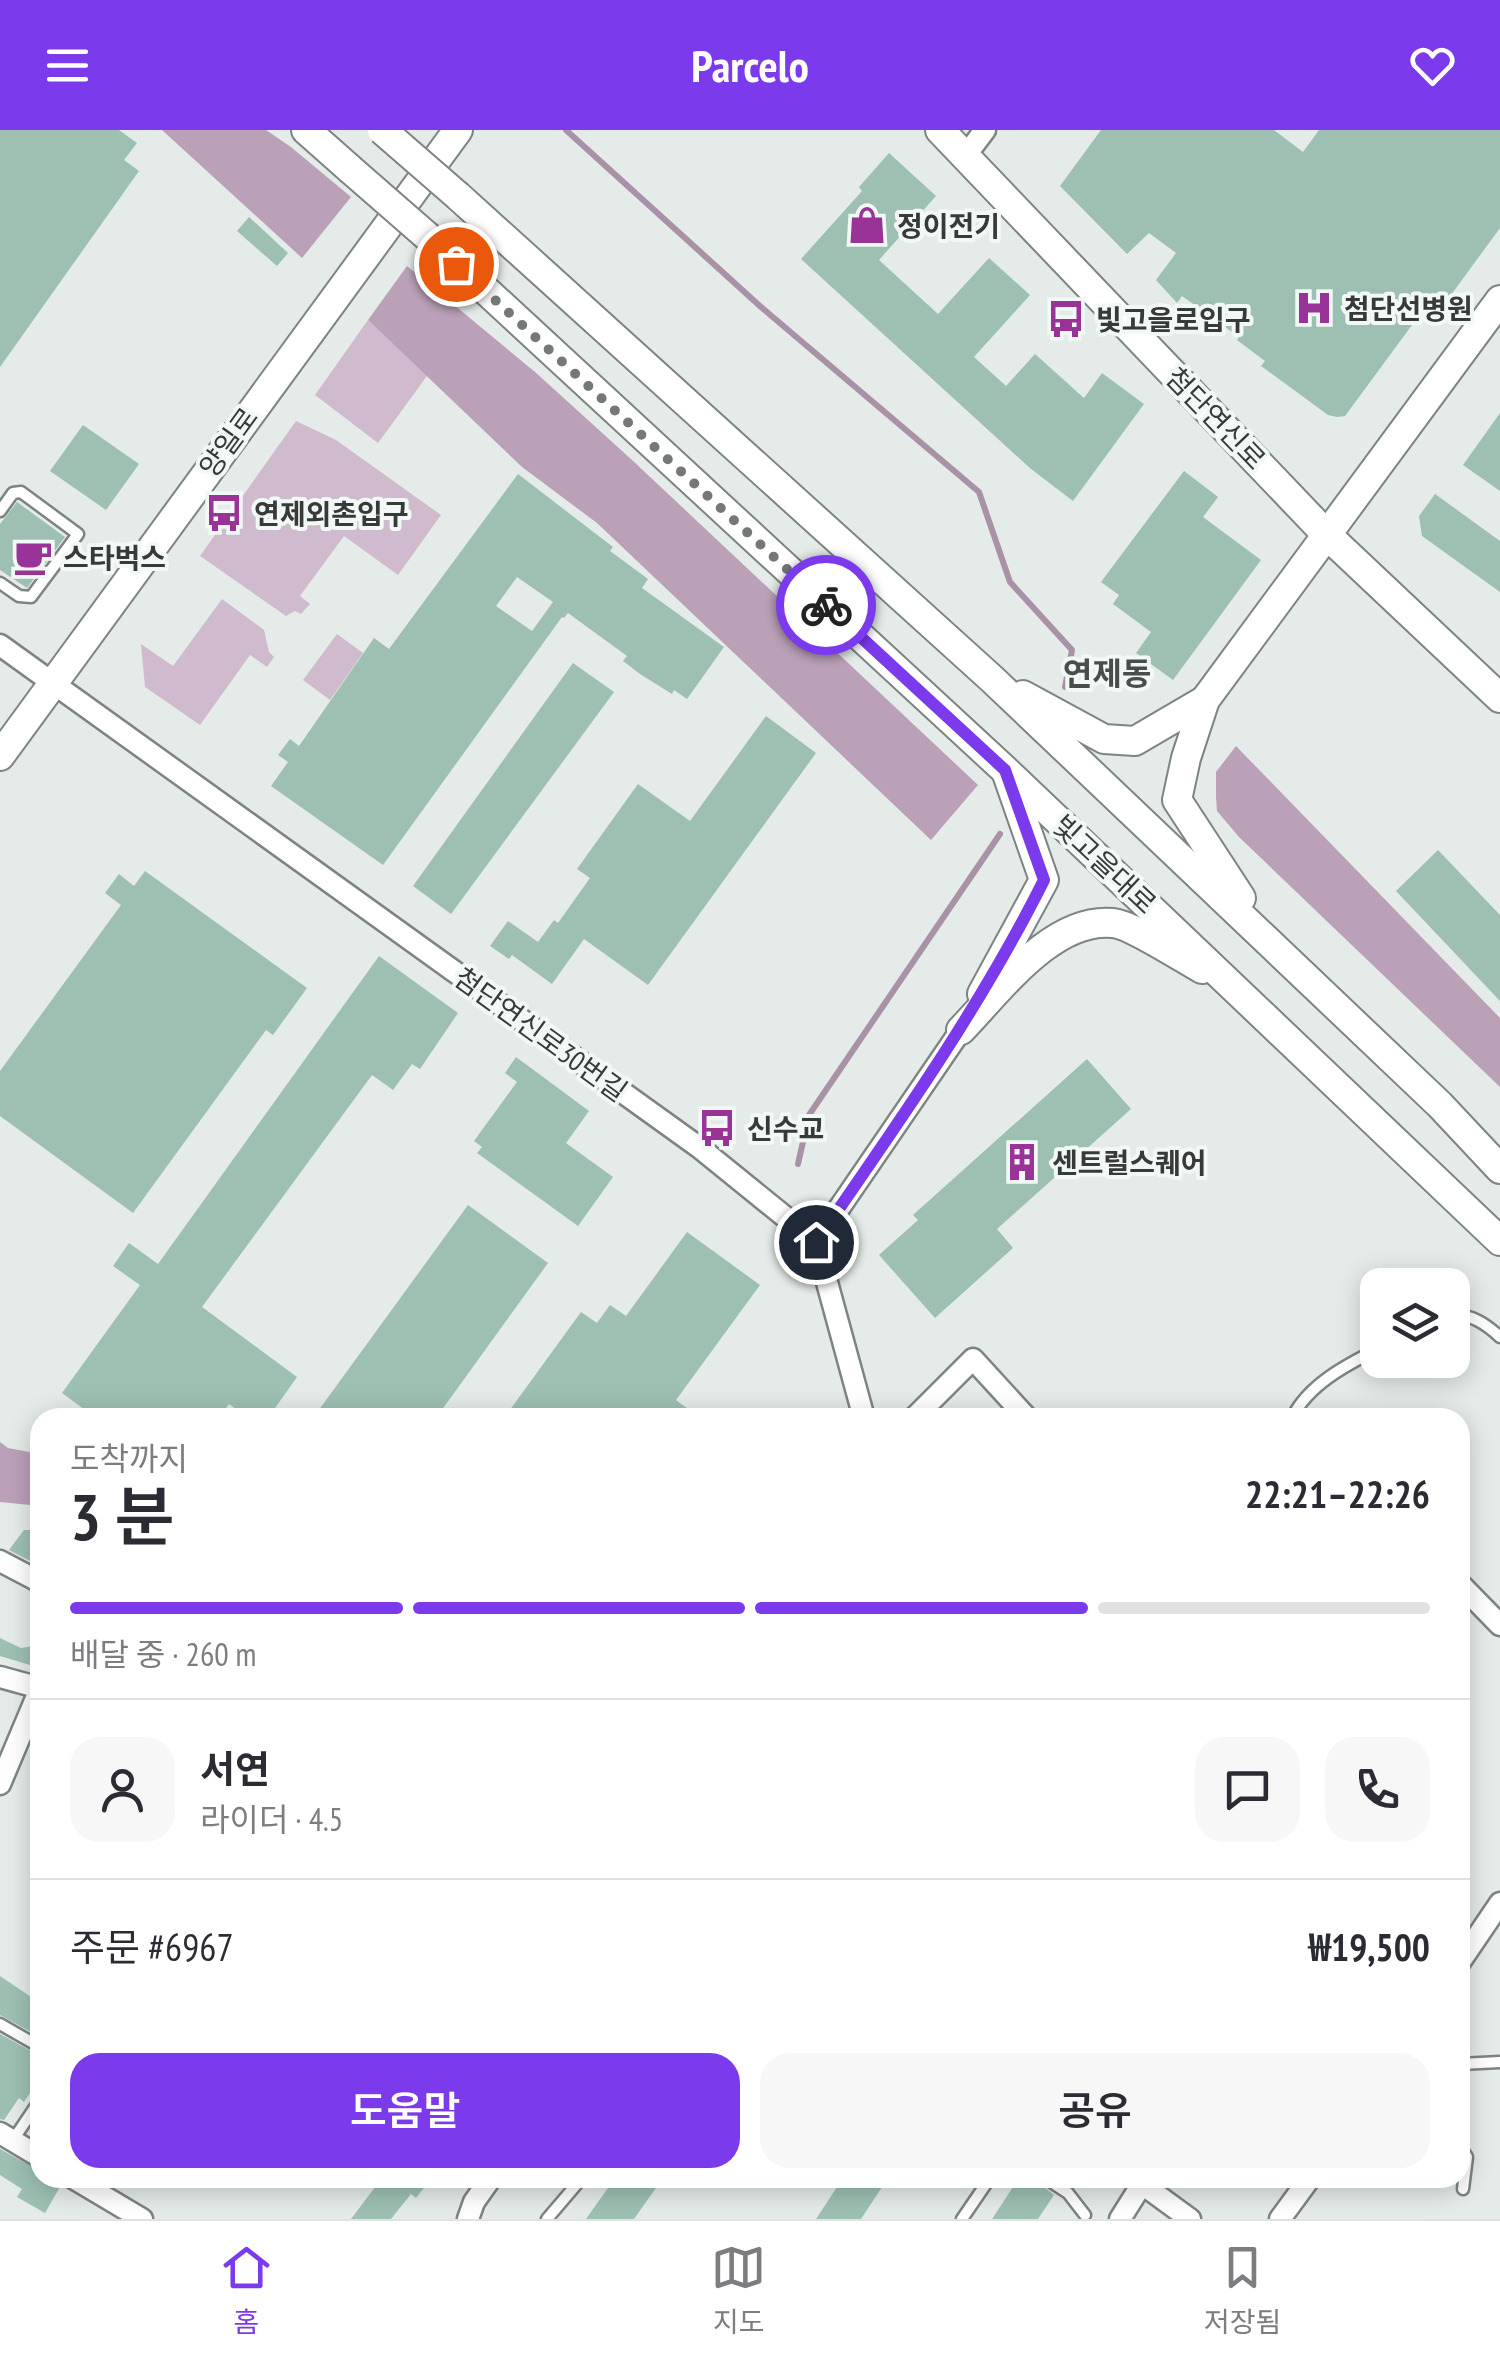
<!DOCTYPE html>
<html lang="ko">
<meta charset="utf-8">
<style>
body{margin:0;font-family:"PT Sans Narrow","Noto Sans KR",sans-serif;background:#f7f7f7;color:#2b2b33;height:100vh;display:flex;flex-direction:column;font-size:38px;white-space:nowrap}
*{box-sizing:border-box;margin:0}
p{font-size:32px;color:#7c7c81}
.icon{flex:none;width:55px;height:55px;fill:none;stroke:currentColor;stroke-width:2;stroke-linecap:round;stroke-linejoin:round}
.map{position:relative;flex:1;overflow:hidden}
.drawer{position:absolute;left:30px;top:1278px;width:1440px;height:780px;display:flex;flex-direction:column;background:#fff;border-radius:30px;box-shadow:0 5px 25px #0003}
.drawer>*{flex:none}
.buttons{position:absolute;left:1360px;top:1138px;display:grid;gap:20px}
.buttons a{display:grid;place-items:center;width:110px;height:110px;border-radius:20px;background:#fff;box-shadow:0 5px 25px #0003;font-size:50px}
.pin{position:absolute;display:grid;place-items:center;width:85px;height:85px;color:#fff;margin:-42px;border:5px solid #fff;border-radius:50%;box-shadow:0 2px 10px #0007}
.courier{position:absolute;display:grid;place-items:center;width:100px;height:100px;margin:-50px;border:8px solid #7c3aed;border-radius:50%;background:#fff;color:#222;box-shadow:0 2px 12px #0007}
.summary em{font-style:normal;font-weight:600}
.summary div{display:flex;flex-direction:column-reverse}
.summary{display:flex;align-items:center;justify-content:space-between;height:170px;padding:0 40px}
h1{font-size:65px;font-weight:600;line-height:75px}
.bar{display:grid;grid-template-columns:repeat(4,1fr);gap:15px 10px;align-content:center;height:120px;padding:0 40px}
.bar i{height:12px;border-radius:8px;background:#e1e1e2}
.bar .selected{background:#7c3aed}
.bar p{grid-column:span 4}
.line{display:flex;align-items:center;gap:25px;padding:0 40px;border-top:2px solid #e1e1e2}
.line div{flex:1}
.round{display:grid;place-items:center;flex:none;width:105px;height:105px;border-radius:30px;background:#f7f7f7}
.action{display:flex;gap:20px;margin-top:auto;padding:20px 40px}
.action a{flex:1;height:115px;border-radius:30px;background:#7c3aed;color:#fff;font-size:40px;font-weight:600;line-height:115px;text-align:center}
.action a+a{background:#f7f7f7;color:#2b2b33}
header{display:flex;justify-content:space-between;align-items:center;height:130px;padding:0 40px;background:#7c3aed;color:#fff;font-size:45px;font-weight:600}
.tabs{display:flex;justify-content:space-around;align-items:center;height:140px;border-top:2px solid #e1e1e2;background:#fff;font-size:28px;color:#7c7c81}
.tabs a{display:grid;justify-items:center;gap:5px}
.tabs .selected{color:#7c3aed}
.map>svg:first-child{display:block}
.green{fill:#cfbbcd}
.forest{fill:#baa1b8}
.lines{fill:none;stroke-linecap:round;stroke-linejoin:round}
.stream{stroke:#a991a7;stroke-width:6}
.building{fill:#9dc0b3;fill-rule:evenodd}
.lane-casing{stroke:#7d8481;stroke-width:15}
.street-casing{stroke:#7d8481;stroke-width:25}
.secondary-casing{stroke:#7d8481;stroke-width:32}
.lane{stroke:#fff;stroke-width:10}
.street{stroke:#fff;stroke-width:20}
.secondary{stroke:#fff;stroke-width:28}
.secondary-bridge-casing{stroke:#7d8481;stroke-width:32;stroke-linecap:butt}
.secondary-bridge{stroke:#fff;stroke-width:28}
.done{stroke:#747876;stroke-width:10;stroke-dasharray:0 18}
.route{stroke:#7c3aed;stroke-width:12}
.labels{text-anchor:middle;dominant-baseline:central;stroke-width:8;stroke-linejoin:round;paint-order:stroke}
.poi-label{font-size:28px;font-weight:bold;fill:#373a38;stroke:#f1f8f5;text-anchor:start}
.street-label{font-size:28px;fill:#373a38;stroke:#f1f8f5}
.quarter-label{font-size:32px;font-weight:bold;fill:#484e4c;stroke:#f1f8f5}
</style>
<header><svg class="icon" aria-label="menu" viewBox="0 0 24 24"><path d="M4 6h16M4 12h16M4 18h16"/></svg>Parcelo<svg class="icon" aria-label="heart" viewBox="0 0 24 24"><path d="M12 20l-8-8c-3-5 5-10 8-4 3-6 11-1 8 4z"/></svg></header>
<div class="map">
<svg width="1500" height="2089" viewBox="0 0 1500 2089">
<rect width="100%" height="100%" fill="#e4ebe8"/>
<g class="green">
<path d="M 368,190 L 427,246 L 378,313 L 315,265 Z"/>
<path d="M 296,291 L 336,310 L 441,385 L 398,445 L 344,406 L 300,466 L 310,474 L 301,484 L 295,481 L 286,486 L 200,426 Z"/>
<path d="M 222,469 L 264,500 L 269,522 L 274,527 L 267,537 L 250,525 L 200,595 L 145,557 L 141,514 L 173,536 Z"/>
<path d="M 337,504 L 363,523 L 330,570 L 303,550 Z"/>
</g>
<g class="forest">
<path d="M 162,0 L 266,0 L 291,17 L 351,67 L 302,128 Z"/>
<path d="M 407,136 L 535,242 L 632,330 L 978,655 L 931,710 L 597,393 L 522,337 L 368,190 Z"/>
<path d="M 1236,616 L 1500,888 L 1500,957 L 1239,707 L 1217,681 L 1216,667 L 1216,642 Z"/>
<path d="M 0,1312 L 8,1318 L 40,1324 L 40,1376 L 0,1372 Z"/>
</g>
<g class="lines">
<g class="stream">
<path d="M 566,0 L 761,177 L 979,362 L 1010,452 L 1072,520 L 1065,557"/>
<path d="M 798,1034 L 809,985 L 1000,704"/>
</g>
</g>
<g class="building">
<path d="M 0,0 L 119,0 L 137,13 L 124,30 L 139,41 L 0,237 Z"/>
<path d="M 1101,0 L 1274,0 L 1303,22 L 1319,0 L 1500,0 L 1500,98 L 1440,180 L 1429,172 L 1345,286 L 1337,287 L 1328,285 L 1261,236 L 1265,231 L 1237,210 L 1239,207 L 1182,166 L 1177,173 L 1156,150 L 1176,123 L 1149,103 L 1127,124 L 1060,56 Z"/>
<path d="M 889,23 L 936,66 L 879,130 L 938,184 L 989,128 L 1030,165 L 974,227 L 1006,256 L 1035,224 L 1084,268 L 1102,243 L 1144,274 L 1073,371 L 1031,339 L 801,129 L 862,61 L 859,57 Z"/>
<path d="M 249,87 L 288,123 L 277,136 L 237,101 Z"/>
<path d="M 1500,283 L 1500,361 L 1463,335 Z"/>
<path d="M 83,295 L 139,334 L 106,380 L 50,341 Z"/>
<path d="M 1184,341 L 1218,367 L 1203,387 L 1261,430 L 1173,550 L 1136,523 L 1151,502 L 1113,474 L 1119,465 L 1101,452 Z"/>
<path d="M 518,344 L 613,417 L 610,421 L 648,449 L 642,458 L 724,517 L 687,569 L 674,560 L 672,564 L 640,544 L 623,531 L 627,526 L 568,483 L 564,488 L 562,487 L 383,735 L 271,656 L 288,632 L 278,625 L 290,609 L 299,616 L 374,508 L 389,519 ZM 517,447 L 553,472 L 532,501 L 496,476 Z"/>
<path d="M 1435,364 L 1500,411 L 1500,462 L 1422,406 L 1419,386 Z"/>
<path d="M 17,372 L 65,407 L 27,458 L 0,440 L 0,394 Z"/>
<path d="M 573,533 L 614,562 L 451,784 L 413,756 Z"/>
<path d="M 766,586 L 816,623 L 648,855 L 584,809 L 552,854 L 512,825 L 509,829 L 490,816 L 508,791 L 538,812 L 554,790 L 558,793 L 590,748 L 577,739 L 638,654 L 690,691 Z"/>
<path d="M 1438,720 L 1500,785 L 1500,871 L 1396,761 Z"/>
<path d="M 145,741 L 307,858 L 273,905 L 266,900 L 133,1083 L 0,986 L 0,941 L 121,775 L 105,763 L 119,744 L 134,756 Z"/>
<path d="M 379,826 L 458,883 L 420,939 L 412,934 L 393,960 L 372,945 L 202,1177 L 297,1247 L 268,1288 L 248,1288 L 229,1274 L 219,1288 L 96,1288 L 62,1263 L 140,1155 L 113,1136 L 129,1113 L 158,1134 Z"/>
<path d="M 516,927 L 589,981 L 566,1013 L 613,1047 L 578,1096 L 477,1023 L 482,1017 L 474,1011 L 517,952 L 505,943 Z"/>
<path d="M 1087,929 L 1131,979 L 997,1099 L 1013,1118 L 935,1188 L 879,1125 L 918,1090 L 913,1085 Z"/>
<path d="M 468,1075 L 548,1133 L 436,1288 L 313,1288 Z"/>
<path d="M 687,1102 L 760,1155 L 676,1270 L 700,1288 L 504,1288 L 581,1182 L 597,1193 L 610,1175 L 626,1186 Z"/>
<path d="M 24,1400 L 40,1400 L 40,1436 L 9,1420 Z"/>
<path d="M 0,1508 L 21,1518 L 40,1515 L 40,1538 L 0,1526 Z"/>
<path d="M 0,1846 L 40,1873 L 40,1907 L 0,1885 Z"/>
<path d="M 0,1904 L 40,1926 L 40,1948 L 24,1972 L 19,1968 L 4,1990 L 0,1989 Z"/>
<path d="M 0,2019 L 40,2041 L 40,2048 L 59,2048 L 61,2055 L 45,2083 L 17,2067 L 22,2059 L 0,2045 Z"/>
<path d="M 382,2048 L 423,2048 L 421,2050 L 427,2054 L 416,2068 L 411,2064 L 391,2089 L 351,2089 Z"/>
<path d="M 615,2048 L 663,2048 L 634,2089 L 586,2089 Z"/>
<path d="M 843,2048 L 888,2048 L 861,2089 L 816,2089 Z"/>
<path d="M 1019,2048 L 1032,2048 L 1054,2065 L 1038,2089 L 992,2089 Z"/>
</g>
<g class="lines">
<g class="lane-casing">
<g id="lane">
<path d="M 0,381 L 13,363 L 21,362 L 78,404 L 31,467 L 19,466 L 0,453"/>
<path d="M 1452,1186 C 1471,1183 1487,1195 1500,1207"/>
<path d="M 1292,1288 C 1308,1255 1346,1235 1378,1219"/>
<path d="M 0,1894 L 40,1917"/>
<path d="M 1460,1934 L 1500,1932"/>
<path d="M 13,2010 L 40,1970"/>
<path d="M 1460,2016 L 1467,2027 L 1463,2059"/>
<path d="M 1045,2048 L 1068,2063 L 1085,2085"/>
<path d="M 547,2089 L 582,2048"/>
<path d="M 962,2089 L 990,2048"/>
</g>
</g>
<g class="street-casing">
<g id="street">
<path d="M 966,25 L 985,0"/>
<path d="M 0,515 L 700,1018 L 816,1112 L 961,900"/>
<path d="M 816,1112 L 864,1288"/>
<path d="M 914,1288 L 973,1229 L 1027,1288"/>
<path d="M 0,1431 L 40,1452"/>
<path d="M 1460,1454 L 1500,1495"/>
<path d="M 0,1547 L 40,1558"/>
<path d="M 0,1654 L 40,1559"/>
<path d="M 1460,1832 L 1500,1773"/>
<path d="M 0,2003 L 40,2027"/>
<path d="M 73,2048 L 142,2089"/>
<path d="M 1142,2054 L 1190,2089"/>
<path d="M 468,2089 L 474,2072 L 491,2048"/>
<path d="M 1120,2089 L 1142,2054 L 1133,2049"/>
<path d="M 1280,2089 L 1310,2048"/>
</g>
</g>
<g class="secondary-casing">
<g id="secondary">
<path d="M 306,0 L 350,39"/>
<path d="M 940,0 L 1327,405 L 1500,568"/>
<path d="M 458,66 L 992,549 L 1440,975 L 1500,1039"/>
<path d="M 428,107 L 1005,640 L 1500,1111"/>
<path d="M 1023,565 L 1104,609 L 1135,611 L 1205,570"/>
<path d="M 0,626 L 458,0"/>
<path d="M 1241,768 L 1177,670 L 1186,628 L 1205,570 L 1500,170"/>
<path d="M 982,864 L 1044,750 L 1007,644"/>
<path d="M 961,900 C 999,861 1052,787 1113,793 C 1130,794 1184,829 1202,839"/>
</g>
</g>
<use href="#lane" class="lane"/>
<use href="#street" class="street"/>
<use href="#secondary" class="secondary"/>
<g class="secondary-bridge-casing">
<g id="secondary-bridge">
<path d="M 382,0 L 458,66"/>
<path d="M 350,39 L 428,107"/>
</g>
</g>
<use href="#secondary-bridge" class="secondary-bridge"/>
</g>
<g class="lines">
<path class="done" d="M 456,134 L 826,475"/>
<path class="route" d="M 816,1112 C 897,995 980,878 1044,750 L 1005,640 L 826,475"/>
</g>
<defs>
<g id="shop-bare" transform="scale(3)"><path d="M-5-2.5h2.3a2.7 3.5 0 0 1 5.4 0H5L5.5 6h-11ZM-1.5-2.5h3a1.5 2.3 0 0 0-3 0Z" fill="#993397" stroke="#f1f8f5" stroke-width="2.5" paint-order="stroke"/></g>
<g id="hospital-bare" transform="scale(3)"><path d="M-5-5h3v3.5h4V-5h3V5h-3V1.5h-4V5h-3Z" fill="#993397" stroke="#f1f8f5" stroke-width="2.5" paint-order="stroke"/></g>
<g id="bus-bare" transform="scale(3)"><path d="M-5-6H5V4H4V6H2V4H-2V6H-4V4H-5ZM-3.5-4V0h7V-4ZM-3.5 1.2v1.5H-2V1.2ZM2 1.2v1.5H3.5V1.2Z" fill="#993397" stroke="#f1f8f5" stroke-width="2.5" paint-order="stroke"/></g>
<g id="cafe-bare" transform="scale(3)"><path d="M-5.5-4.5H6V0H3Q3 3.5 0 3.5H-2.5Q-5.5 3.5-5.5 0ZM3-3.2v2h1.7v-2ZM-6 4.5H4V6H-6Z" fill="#993397" stroke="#f1f8f5" stroke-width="2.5" paint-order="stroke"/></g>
<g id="building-bare" transform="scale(3)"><path d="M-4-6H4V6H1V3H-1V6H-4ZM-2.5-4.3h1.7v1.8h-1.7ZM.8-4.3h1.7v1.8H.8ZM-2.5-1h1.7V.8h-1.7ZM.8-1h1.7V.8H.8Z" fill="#993397" stroke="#f1f8f5" stroke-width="2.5" paint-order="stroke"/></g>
</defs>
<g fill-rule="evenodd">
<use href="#shop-bare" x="867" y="95"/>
<use href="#hospital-bare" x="1314" y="178"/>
<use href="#bus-bare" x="1066" y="189"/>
<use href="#bus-bare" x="224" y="383"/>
<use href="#cafe-bare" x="33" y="427"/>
<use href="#bus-bare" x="717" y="998"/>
<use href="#building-bare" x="1022" y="1032"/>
</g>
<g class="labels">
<g class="poi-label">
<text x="897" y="95">정이전기</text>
<text x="1344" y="178">첨단선병원</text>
<text x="1096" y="189">빛고을로입구</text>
<text x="254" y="383">연제외촌입구</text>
<text x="63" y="427">스타벅스</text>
<text x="747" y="998">신수교</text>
<text x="1052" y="1032">센트럴스퀘어</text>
</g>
<g class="street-label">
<text transform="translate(1216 288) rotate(46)">첨단연신로</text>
<text transform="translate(228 312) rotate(-54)">양일로</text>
<text transform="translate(1105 734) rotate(43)">빛고을대로</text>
<text transform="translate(541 904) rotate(36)">첨단연신로30번길</text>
</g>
<g class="quarter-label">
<text x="1107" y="543">연제동</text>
</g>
</g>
</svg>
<div class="buttons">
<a><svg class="icon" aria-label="layers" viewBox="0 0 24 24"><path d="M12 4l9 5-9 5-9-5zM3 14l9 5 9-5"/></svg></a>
</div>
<div class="pin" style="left:456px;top:134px;background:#ea580c"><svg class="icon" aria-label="bag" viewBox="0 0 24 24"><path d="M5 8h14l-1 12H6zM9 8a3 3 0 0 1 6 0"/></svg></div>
<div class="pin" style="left:816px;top:1112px;background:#1f2937"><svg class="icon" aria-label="home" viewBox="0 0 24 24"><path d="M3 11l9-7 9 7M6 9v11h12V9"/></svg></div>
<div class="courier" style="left:826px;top:475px"><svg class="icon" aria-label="bike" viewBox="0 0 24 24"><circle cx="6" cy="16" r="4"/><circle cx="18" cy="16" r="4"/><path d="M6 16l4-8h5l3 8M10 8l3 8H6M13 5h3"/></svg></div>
<section class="drawer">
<div class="summary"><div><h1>3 분</h1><p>도착까지</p></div><em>22:21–22:26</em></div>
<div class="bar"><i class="selected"></i><i class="selected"></i><i class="selected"></i><i></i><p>배달 중 · 260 m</p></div>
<div class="line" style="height:180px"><a class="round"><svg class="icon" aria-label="person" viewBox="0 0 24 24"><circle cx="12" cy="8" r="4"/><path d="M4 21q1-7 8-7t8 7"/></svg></a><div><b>서연</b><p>라이더 · 4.5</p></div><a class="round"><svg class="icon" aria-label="chat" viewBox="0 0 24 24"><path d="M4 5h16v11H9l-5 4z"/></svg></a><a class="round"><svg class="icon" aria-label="phone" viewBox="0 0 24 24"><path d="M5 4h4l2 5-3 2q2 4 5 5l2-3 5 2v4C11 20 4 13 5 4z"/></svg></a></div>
<div class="line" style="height:130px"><div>주문 #6967</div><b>₩19,500</b></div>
<div class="action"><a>도움말</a><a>공유</a></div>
</section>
</div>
<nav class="tabs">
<a class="selected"><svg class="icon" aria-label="home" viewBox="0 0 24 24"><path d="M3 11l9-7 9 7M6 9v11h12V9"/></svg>홈</a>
<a><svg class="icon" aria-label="map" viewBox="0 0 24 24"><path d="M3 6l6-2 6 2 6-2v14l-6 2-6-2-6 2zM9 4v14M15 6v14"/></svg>지도</a>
<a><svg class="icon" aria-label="saved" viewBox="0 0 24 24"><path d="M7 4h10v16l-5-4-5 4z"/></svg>저장됨</a>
</nav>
